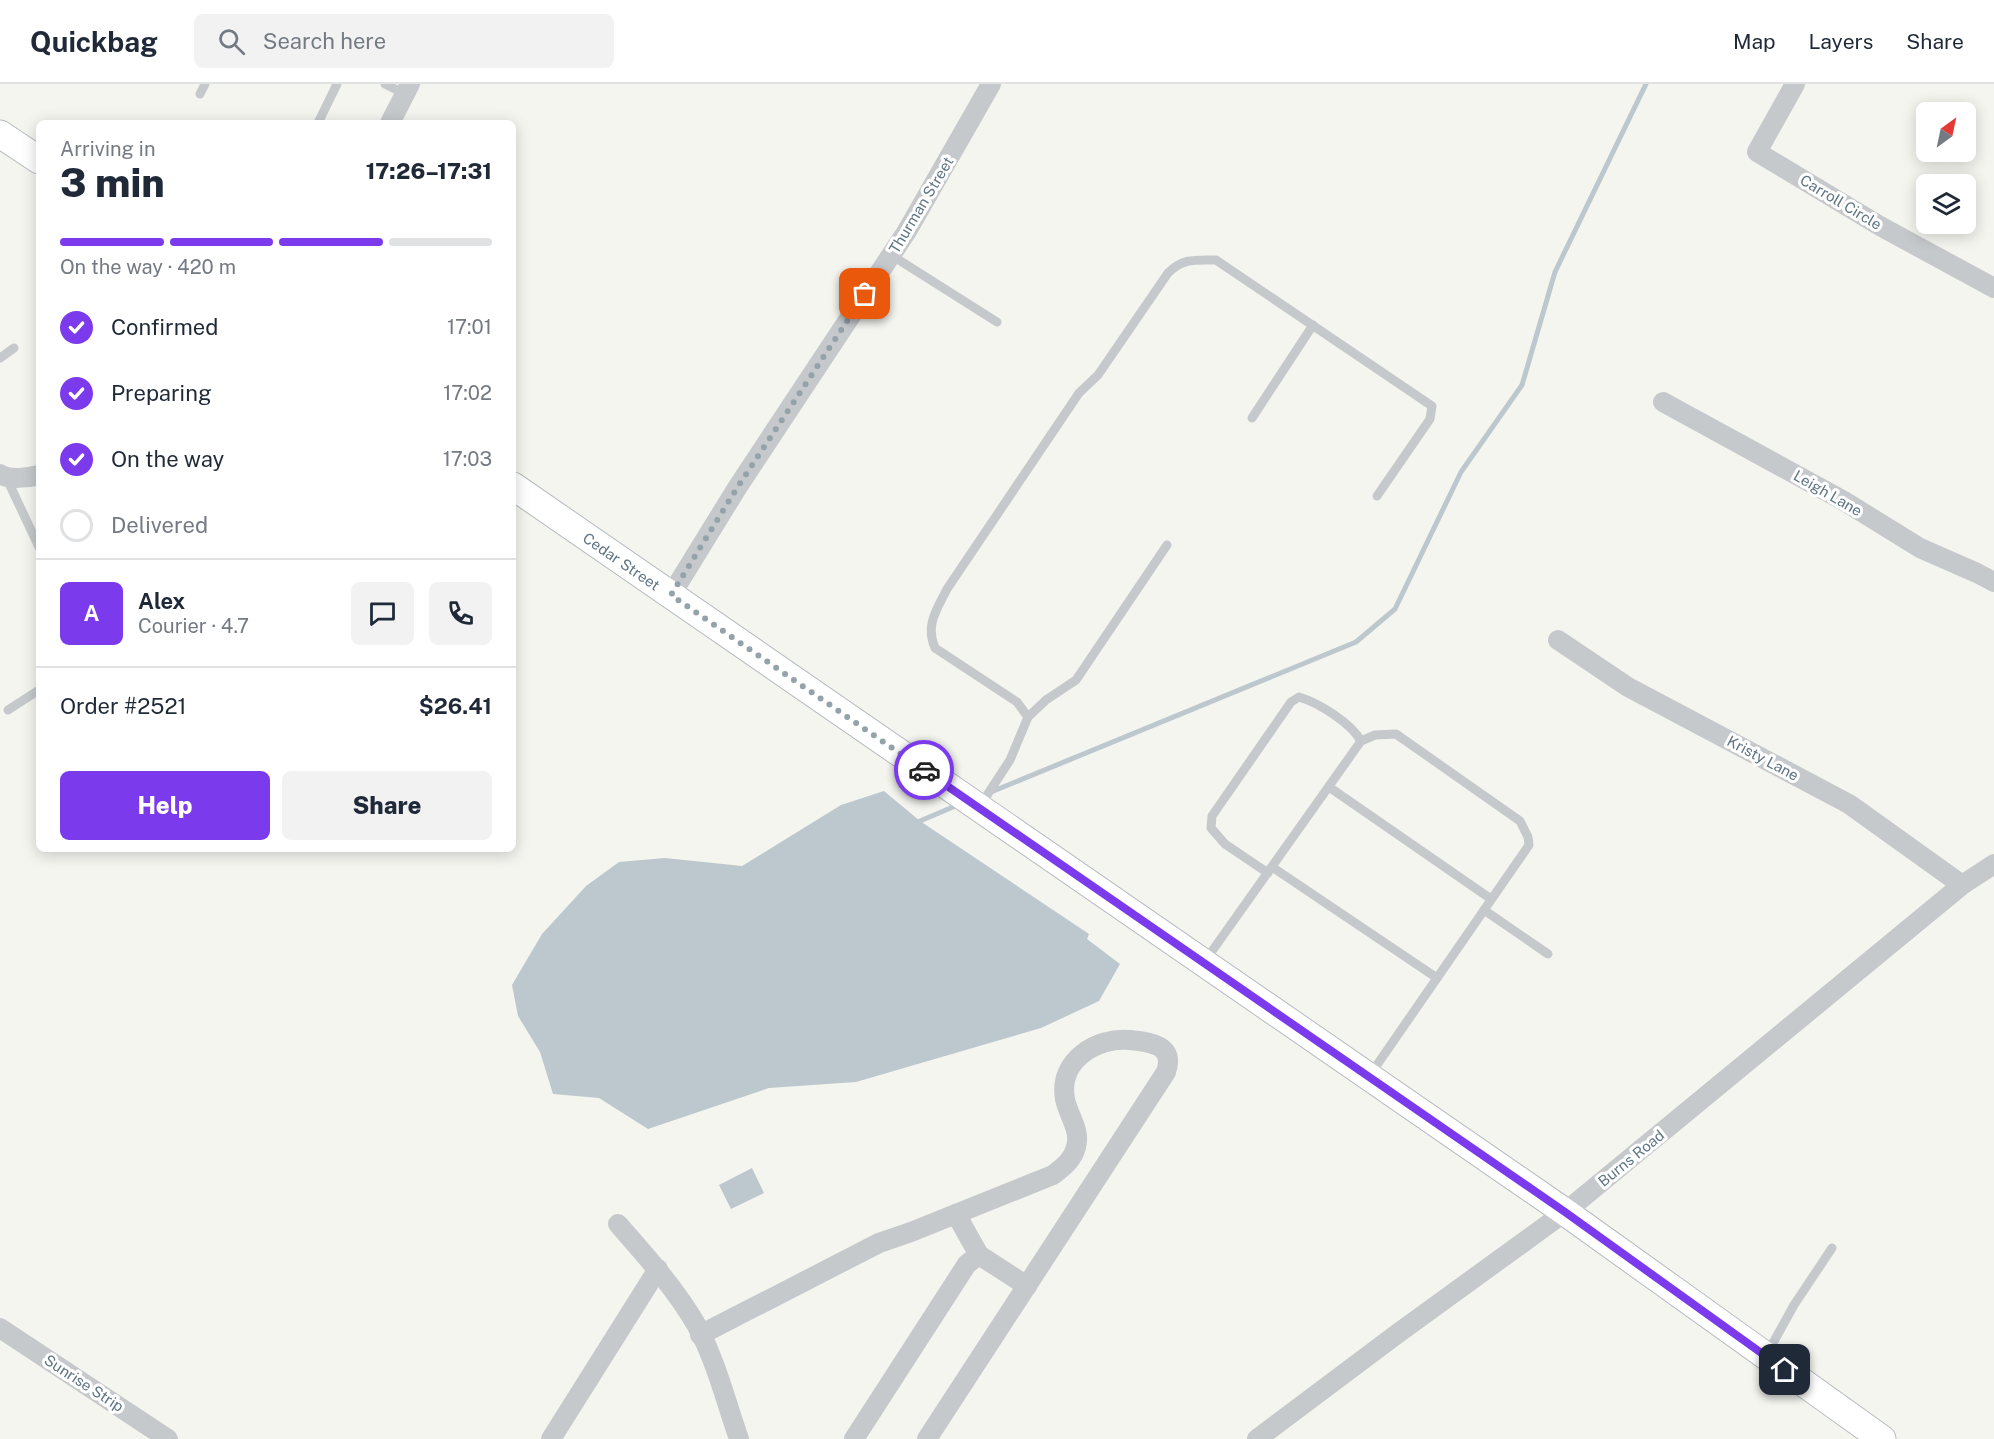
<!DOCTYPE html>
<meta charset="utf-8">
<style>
body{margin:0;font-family:"Public Sans",sans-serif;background:#f2f2f3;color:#1f2937;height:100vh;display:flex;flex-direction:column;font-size:22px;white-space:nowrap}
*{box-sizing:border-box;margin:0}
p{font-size:20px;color:#747a83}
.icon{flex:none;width:33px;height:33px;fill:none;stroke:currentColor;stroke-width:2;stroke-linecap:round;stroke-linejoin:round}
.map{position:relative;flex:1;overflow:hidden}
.details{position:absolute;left:36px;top:36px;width:480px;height:732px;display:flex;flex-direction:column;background:#fff;border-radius:9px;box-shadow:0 3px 15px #0003}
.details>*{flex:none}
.needle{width:39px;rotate:33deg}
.tools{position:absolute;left:1916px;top:18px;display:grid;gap:12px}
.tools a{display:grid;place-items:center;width:60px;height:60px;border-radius:9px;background:#fff;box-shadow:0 3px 15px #0003;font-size:30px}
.pin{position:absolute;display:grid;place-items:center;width:51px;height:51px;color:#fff;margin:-26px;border-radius:12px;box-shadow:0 3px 9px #0006}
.courier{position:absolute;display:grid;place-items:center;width:60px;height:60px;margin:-30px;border:4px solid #7c3aed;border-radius:50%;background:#fff;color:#222;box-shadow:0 2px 8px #0007}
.headline em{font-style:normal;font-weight:800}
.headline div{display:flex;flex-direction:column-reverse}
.headline{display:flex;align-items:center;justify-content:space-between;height:102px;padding:0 24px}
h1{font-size:39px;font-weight:800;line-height:45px}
.bar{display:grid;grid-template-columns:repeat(4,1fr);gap:9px 6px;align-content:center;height:72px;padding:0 24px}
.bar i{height:8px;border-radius:4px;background:#e0e1e3}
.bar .active{background:#7c3aed}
.bar p{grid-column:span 4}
.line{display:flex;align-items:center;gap:15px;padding:0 24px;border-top:2px solid #e0e1e3}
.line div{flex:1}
.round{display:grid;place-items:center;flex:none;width:63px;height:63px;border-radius:9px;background:#f2f2f3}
ol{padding:0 24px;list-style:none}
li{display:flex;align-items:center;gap:18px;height:66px}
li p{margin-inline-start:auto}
li .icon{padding:6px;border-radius:50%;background:#7c3aed;color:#fff;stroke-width:4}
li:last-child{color:#747a83}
li i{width:33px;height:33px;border:3px solid #e0e1e3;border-radius:50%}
.button{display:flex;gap:12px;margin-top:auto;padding:12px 24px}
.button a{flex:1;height:69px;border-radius:9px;background:#7c3aed;color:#fff;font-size:24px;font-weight:800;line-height:69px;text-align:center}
.button a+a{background:#f2f2f3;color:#1f2937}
header{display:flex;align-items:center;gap:36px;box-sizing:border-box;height:84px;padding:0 30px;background:#fff;border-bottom:2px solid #e0e1e3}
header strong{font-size:28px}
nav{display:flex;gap:33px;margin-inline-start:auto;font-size:21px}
.search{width:420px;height:54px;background:#f2f2f3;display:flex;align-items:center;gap:15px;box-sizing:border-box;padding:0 21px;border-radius:9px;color:#747a83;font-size:22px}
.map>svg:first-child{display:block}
.water{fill:#bcc8cd}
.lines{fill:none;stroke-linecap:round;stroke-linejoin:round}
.stream{stroke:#bcc8cd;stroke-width:5}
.secondary-casing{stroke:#b5bbbf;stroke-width:29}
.lane{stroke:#c6c9cc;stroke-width:9}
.street{stroke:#c6c9cc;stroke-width:20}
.secondary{stroke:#fff;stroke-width:27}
.done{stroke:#94a2aa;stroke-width:6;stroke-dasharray:0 10.8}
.route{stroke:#7c3aed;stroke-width:8}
.labels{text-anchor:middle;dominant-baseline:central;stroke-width:6;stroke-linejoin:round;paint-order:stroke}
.street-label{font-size:15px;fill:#607584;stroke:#fff}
</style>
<header>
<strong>Quickbag</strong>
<div class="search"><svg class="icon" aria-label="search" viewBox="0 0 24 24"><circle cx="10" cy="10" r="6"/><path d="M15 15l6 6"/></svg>Search here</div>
<nav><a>Map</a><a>Layers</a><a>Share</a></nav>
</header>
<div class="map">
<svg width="1994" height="1355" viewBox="0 0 1994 1355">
<rect width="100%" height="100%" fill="#f5f5f0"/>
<g class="water">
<path d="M 884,707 L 920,737 L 1089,850 L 1087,855 L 1120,880 L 1099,917 L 1041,944 L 856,998 L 769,1004 L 648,1045 L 599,1014 L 553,1010 L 540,968 L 518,932 L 512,901 L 542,850 L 586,802 L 619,778 L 665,774 L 742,782 L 841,721 Z"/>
<path d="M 752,1084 L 764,1109 L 731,1125 L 719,1101 Z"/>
</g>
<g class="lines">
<g class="stream">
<path d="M 991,708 L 1356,558 L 1395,525 L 1461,388 L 1522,301 L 1555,188 L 1646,0"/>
<path d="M 920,737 L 960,720"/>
</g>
<g class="secondary-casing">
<g id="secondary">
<path d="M 0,50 L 39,76"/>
<path id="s1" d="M 513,402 L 1565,1128 L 1882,1355"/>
</g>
</g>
<g class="lane">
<path d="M 385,0 L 405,10"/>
<path d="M 200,10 L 205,0"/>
<path d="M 318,39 L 337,0"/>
<path d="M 891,171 L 997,238"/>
<path d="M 0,274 L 14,264"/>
<path d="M 1252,334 L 1313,241"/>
<path d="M 6,393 L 39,463"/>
<path d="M 8,626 L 39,606"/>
<path d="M 1028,633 L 1046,616 L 1076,596 L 1167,461"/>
<path d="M 1329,703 L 1491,815"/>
<path d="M 980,722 L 1010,676 L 1028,633 L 1017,618 L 935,564 C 925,541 937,525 947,505 L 1079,309 L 1098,291 L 1168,189 C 1183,174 1195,176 1216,176 L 1432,322 L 1430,335 L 1377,412"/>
<path d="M 1272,783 L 1437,894"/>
<path d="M 1268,789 L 1225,760 L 1211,744 L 1212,732 L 1291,618 L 1299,613 C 1319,619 1351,639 1361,657"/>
<path d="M 1484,826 L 1548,870"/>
<path d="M 1205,877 L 1361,657 L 1375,651 L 1396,650 L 1520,737 L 1528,753 L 1529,761 L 1370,991"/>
<path d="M 1767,1270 L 1794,1221 L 1832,1164"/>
</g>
<g class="street">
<path d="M 1795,0 L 1757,68 L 1880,142 L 1994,204"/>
<path d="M 390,39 L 410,0"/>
<path d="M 1663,318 L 1844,417 L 1920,464 L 1977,489 L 1994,498"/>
<path d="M 0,390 C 9,396 28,394 39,391"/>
<path d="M 671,511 L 737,404 L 907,147 L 991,0"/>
<path d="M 1558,556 L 1628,603 L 1849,720 L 1962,801"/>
<path d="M 956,1130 L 979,1171 L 1027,1202"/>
<path d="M 618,1140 C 646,1172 675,1204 697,1242 C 716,1277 726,1318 739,1355"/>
<path d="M 0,1244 L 168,1355"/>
<path d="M 700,1251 L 879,1159 L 911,1148 L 1053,1091 C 1063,1083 1073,1076 1076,1063 C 1081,1046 1068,1031 1065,1015 C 1058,976 1097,953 1130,956 C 1151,958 1175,961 1166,988 L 927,1355"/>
<path d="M 551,1355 L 658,1185"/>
<path d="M 854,1355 L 967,1180 L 979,1171"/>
<path d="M 1257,1355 L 1397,1250 L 1565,1128 L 1962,801 L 1994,780"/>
</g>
<use href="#secondary" class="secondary"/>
</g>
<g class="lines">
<path class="done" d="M 865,210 L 737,404 L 671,511 L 924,686"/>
<path class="route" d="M 924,686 L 1565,1128 L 1785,1286"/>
</g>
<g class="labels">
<g class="street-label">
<text transform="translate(1841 118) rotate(31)">Carroll Circle</text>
<text transform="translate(921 121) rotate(-59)">Thurman Street</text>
<text transform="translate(1828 409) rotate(30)">Leigh Lane</text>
<text stroke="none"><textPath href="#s1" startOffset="132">Cedar Street</textPath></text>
<text transform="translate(1763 674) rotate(28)">Kristy Lane</text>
<text transform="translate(1631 1074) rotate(-39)">Burns Road</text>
<text transform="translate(84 1299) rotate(33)">Sunrise Strip</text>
</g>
</g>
</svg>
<div class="tools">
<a><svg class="needle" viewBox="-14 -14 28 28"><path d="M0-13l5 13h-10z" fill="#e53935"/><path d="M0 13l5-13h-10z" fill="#747a83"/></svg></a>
<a><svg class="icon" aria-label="layers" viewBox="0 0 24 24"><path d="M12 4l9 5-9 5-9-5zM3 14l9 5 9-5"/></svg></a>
</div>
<div class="pin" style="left:865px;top:210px;background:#ea580c"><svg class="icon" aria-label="bag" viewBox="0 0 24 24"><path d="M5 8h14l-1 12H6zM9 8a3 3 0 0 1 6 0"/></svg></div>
<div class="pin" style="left:1785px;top:1286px;background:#1f2937"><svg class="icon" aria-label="home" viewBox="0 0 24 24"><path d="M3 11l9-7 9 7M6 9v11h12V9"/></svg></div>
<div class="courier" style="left:924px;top:686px"><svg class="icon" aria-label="car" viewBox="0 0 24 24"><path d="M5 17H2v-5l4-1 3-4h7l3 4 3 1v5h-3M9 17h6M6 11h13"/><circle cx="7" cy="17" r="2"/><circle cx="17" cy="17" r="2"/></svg></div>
<section class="details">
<div class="headline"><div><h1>3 min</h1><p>Arriving in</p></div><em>17:26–17:31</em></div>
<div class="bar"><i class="active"></i><i class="active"></i><i class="active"></i><i></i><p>On the way · 420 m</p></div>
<ol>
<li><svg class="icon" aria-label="check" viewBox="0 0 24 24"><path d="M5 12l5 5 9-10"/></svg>Confirmed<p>17:01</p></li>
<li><svg class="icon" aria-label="check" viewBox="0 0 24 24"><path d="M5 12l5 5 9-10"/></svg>Preparing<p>17:02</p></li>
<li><svg class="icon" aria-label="check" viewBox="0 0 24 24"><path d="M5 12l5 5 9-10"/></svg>On the way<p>17:03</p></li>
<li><i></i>Delivered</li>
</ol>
<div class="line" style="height:108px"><b class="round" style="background:#7c3aed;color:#fff">A</b><div><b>Alex</b><p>Courier · 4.7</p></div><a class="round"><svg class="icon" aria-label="chat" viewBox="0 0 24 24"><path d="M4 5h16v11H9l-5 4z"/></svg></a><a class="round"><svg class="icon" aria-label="phone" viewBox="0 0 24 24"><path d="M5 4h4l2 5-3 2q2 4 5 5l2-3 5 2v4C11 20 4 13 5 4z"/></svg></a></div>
<div class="line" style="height:78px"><div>Order #2521</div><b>$26.41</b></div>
<div class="button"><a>Help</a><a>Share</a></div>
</section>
</div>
